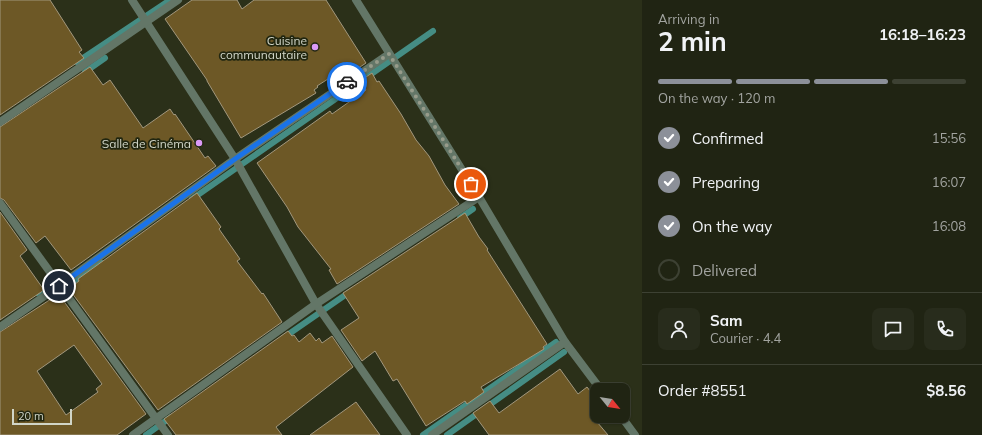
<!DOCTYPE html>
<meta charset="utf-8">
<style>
body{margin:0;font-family:Mulish,sans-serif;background:#282c1c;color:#f1f3f6;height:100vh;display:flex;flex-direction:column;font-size:15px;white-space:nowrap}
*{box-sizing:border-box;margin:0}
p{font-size:13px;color:#a2a4a0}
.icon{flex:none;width:22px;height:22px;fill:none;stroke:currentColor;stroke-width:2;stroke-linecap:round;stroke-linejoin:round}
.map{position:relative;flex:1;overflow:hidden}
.details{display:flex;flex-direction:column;background:#202413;width:340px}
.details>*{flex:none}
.needle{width:26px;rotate:120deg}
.controls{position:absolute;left:590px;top:383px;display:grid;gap:8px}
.controls a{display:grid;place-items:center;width:40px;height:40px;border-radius:8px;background:#202413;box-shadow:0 1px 3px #0004,0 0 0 1px #3d4133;font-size:20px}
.scale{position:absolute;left:12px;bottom:10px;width:60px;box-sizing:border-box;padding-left:4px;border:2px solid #d1d5c7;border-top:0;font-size:11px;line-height:14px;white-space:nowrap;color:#d1d5c7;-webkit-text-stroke:3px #212610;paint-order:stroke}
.pin{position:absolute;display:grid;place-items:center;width:34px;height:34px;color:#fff;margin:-17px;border:2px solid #fff;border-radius:50%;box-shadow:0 1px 4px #0007}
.courier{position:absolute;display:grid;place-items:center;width:40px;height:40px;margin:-20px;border:3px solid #1a73e8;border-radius:50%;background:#fff;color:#222;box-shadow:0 1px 5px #0007}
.summary em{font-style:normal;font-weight:700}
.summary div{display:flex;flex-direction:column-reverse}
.summary{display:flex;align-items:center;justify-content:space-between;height:68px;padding:0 16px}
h1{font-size:26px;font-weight:700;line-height:30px}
.bar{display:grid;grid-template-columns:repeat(4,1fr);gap:6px 4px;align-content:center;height:48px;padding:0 16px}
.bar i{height:5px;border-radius:3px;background:#3d4133}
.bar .active{background:#8c9099}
.bar p{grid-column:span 4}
.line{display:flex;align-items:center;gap:10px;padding:0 16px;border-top:1px solid #3d4133}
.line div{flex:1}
.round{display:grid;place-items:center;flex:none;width:42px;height:42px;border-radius:8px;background:#282c1c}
ol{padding:0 16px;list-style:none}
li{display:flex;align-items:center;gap:12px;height:44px}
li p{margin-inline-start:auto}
li .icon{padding:4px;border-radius:50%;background:#8c9099;color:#fff;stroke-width:4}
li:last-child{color:#a2a4a0}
li i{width:22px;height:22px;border:2px solid #3d4133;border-radius:50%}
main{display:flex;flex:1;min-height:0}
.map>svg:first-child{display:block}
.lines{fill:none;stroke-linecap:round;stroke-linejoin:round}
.stream{stroke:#458d84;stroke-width:6}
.building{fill:#6d5826;stroke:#a2977d;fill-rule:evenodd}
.street{stroke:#637667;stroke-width:8}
.done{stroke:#979b8a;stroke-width:4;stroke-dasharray:0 7.2}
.route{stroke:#1a73e8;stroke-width:5}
.poi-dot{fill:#db9af6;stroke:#212610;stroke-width:1.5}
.labels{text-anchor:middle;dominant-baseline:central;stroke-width:3.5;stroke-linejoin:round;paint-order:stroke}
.poi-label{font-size:12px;fill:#d1d5c7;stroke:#212610;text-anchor:end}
</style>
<main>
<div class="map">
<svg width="642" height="435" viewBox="0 0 642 435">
<rect width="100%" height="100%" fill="#2b3019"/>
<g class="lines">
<g class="stream">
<path d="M 77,62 L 170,0"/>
<path d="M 85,72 L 105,58"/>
<path d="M 192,199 L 433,31"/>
<path d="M 460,218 L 473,209"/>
<path d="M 74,281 L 101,263"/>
<path d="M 37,293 L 49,285"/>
<path d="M 283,338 L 351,291"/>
<path d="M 146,435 L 171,417"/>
<path d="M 423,435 L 556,342"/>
<path d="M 447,435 L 564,352"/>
</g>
</g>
<g class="building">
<path d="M 0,0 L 50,0 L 82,50 L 79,52 L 84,58 L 0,115 Z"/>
<path d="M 192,0 L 237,0 L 242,9 L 254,0 L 326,0 L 366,63 L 354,71 L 350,65 L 317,86 L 318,87 L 314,90 L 316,93 L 241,138 L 207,81 L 207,80 L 165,19 Z"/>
<path d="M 90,67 L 103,85 L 110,80 L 143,128 L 170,109 L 174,115 L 175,114 L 205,158 L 208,156 L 216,166 L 71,270 L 45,236 L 36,243 L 4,200 L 0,198 L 0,127 Z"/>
<path d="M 372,73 L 377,82 L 379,81 L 401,114 L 416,140 L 429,156 L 445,185 L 459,204 L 337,284 L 329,270 L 331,269 L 298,227 L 287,207 L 257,163 L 330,111 L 332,114 L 366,90 L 360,81 Z"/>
<path d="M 197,193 L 221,227 L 219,229 L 240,259 L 237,261 L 262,294 L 263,293 L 282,322 L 158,410 L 69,289 L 79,281 L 78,279 Z"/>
<path d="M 0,212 L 27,250 L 20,256 L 44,290 L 0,320 Z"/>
<path d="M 465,213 L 479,237 L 488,249 L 487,250 L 547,344 L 543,347 L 544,349 L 481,387 L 484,392 L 467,404 L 465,401 L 426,426 L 397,379 L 393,381 L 375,351 L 362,361 L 341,330 L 359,318 L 343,293 Z"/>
<path d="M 60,296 L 146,414 L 117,435 L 0,435 L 0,332 L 51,299 L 53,302 ZM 74,345 L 102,384 L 96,389 L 98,392 L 66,415 L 37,371 Z"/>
<path d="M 288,331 L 292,336 L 294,335 L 299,342 L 310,333 L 316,341 L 319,338 L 322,343 L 332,336 L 353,367 L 276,427 L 282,435 L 176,435 L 164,419 Z"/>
<path d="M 560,369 L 578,394 L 587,387 L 597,400 L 597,422 L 608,435 L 489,435 L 473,413 L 490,401 L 499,413 Z"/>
<path d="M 356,402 L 380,435 L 310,435 Z"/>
</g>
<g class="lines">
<g class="street">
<path d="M 132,0 L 235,159 L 316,304 L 407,435"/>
<path d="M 356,0 L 479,197 L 565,342 L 601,390"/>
<path d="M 0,122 L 178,0"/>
<path d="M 0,203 L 168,435"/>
<path d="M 0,327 L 59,286 L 235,159 L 389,54"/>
<path d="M 621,416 L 635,435"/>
<path d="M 133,435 L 316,304 L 479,197"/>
<path d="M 432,435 L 565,342"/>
</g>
</g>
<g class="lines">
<path class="done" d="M 347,82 L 389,54 L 471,184"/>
<path class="route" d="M 59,286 L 235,159 L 347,82"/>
</g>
<g class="poi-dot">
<circle cx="315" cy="47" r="4"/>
<circle cx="199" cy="143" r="4"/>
</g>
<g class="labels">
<g class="poi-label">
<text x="307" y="40">Cuisine<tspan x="307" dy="14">communautaire</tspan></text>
<text x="191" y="143">Salle de Cinéma</text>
</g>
</g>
</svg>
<div class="controls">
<a><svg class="needle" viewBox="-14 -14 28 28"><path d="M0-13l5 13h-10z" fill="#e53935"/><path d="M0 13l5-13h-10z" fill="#a2a4a0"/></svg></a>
</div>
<div class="scale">20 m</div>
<div class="pin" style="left:471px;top:184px;background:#ea580c"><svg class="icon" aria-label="bag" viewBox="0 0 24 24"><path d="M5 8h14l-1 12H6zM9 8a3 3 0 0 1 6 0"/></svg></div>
<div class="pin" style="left:59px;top:286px;background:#1f2937"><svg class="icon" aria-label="home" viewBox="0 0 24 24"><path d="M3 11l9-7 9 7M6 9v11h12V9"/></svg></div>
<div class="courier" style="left:347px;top:82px"><svg class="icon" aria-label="car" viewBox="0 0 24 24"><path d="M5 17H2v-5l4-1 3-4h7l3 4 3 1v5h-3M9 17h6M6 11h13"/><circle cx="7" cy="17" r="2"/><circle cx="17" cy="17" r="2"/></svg></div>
</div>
<section class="details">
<div class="summary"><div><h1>2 min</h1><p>Arriving in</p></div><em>16:18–16:23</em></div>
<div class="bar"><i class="active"></i><i class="active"></i><i class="active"></i><i></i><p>On the way · 120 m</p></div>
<ol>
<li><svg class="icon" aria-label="check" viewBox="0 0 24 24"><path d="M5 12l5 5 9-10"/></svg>Confirmed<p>15:56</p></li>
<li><svg class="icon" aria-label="check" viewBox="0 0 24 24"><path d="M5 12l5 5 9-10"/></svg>Preparing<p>16:07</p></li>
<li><svg class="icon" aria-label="check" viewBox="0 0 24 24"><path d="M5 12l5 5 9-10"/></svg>On the way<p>16:08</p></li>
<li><i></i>Delivered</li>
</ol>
<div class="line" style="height:72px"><a class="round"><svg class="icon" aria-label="person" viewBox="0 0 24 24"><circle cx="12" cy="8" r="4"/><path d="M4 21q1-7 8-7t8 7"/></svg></a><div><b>Sam</b><p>Courier · 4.4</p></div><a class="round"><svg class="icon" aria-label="chat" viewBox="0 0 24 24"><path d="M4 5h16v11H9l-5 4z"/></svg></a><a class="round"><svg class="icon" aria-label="phone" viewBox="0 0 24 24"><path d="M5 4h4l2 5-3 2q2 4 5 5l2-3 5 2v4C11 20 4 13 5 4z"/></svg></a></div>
<div class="line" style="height:52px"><div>Order #8551</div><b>$8.56</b></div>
</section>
</main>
